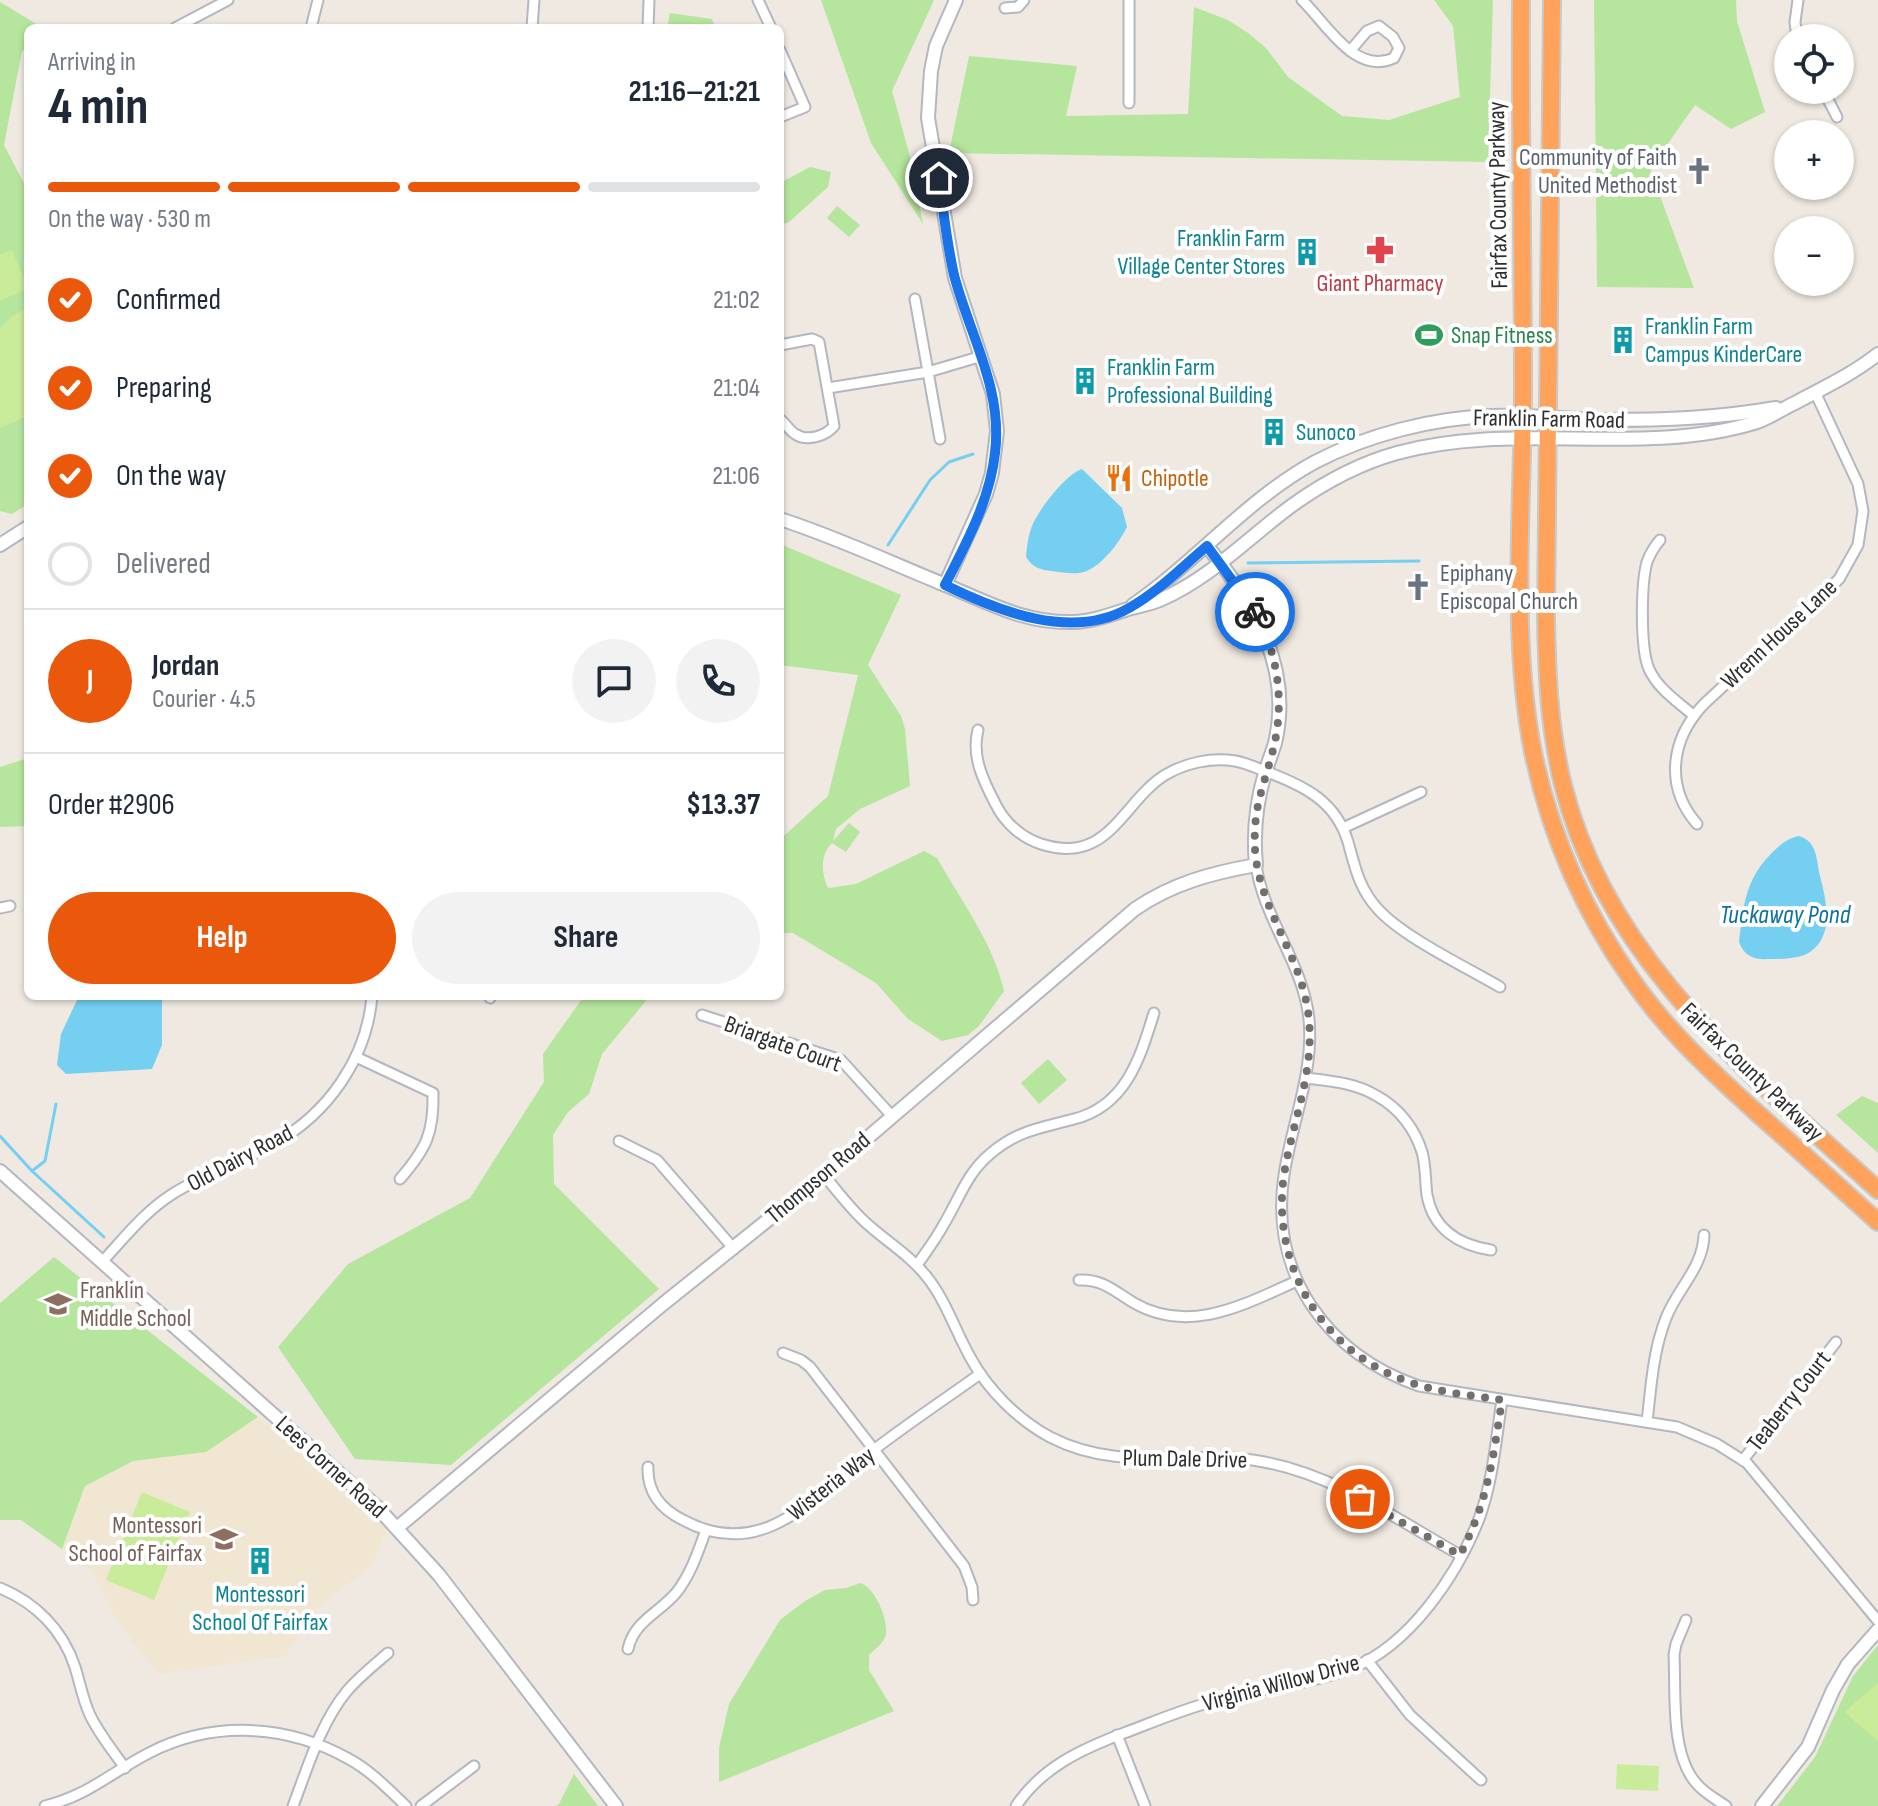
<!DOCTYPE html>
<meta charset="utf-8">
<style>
body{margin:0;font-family:"Sofia Sans Condensed",sans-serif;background:#f2f2f3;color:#1f2937;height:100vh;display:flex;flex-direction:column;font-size:30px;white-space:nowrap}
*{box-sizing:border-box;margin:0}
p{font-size:26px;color:#747a83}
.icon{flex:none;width:44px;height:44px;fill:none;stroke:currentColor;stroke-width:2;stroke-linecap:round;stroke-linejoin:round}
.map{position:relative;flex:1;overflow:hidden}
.sheet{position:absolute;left:24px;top:24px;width:760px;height:976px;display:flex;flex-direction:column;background:#fff;border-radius:12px;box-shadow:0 2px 6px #0004}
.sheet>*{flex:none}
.controls{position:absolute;left:1774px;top:24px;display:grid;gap:16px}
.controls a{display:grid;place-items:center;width:80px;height:80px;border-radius:50%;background:#fff;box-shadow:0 2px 6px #0004;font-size:40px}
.pin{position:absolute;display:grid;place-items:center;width:68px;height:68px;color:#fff;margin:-34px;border:4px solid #fff;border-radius:50%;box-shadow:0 2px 8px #0007}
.courier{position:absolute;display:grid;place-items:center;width:80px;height:80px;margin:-40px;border:6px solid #1a73e8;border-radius:50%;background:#fff;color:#222;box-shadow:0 2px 10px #0007}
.summary em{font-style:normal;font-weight:700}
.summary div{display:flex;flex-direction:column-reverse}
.summary{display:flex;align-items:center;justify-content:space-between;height:136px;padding:0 24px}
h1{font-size:52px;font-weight:700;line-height:60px}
.bar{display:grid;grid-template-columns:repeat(4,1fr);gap:12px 8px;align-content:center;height:96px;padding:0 24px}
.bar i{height:10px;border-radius:6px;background:#e0e1e3}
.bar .on{background:#ea580c}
.bar p{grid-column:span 4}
.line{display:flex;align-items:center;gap:20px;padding:0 24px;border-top:2px solid #e0e1e3}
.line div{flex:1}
.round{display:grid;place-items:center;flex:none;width:84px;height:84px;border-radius:42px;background:#f2f2f3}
ol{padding:0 24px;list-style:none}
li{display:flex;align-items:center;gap:24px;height:88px}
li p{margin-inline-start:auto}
li .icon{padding:8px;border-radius:50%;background:#ea580c;color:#fff;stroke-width:4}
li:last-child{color:#747a83}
li i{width:44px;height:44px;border:4px solid #e0e1e3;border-radius:50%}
.button{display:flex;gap:16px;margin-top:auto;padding:16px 24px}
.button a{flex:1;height:92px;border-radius:48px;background:#ea580c;color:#fff;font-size:32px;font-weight:700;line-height:92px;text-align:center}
.button a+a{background:#f2f2f3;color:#1f2937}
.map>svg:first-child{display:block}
.education{fill:#f0e6d1}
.green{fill:#b6e59e}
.pitch{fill:#c9ec9a}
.water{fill:#75cff0}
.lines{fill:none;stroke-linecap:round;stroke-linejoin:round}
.stream{stroke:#75cff0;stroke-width:3}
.street-casing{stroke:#b4b7c1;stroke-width:13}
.secondary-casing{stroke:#b4b7c1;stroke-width:16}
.highway-casing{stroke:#c9c9c9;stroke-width:20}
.street{stroke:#fff;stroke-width:9}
.secondary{stroke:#fff;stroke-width:12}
.highway{stroke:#ffa35c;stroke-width:16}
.done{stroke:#726f6d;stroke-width:8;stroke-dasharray:0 14.4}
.route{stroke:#1a73e8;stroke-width:10}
.labels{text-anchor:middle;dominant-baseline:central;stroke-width:8;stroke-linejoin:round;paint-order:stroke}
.worship-label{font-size:24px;fill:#5b616d;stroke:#fff;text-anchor:end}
.street-label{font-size:24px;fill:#2e2e2e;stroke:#fff}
.culture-label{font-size:24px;fill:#0d838f;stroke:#fff;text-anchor:start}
.health-label{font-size:24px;fill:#be3a42;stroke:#fff}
.leisure-label{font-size:24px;fill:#27864d;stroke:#fff;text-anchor:start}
.food-label{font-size:24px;fill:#c56008;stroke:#fff;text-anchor:start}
.education-label{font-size:24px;fill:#785e54;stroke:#fff;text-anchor:start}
.water-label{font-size:26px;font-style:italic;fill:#0d6fa3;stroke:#fff}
</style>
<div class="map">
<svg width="1878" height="1806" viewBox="0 0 1878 1806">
<rect width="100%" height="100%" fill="#efe9e1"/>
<path class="education" d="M 258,1417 L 387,1528 L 374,1563 L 316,1609 L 285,1656 L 158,1674 L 115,1618 L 91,1569 L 62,1549 L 85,1486 L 133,1461 L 206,1452 Z"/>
<g class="green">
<path d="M 821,0 L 934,0 L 892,91 L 909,153 L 923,224 L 871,143 Z"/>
<path d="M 1434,0 L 1493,0 L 1488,162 L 949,153 L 969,56 L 1077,66 L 1066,116 L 1188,114 L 1194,7 L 1228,20 L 1248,33 L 1266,48 L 1288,77 L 1342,116 L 1389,120 L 1460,97 L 1453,26 Z"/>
<path d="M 1594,0 L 1736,0 L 1737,21 L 1765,112 L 1731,129 L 1695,105 L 1650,169 L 1694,288 L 1597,287 Z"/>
<path d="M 0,2 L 43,28 L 28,28 L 28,48 L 22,51 L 4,145 L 28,191 L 28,504 L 12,514 L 0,511 Z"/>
<path d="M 670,13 L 712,19 L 715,28 L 667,28 Z"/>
<path d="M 810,167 L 831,172 L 828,187 L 789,222 L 780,225 L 780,183 Z"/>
<path d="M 837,206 L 860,225 L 849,237 L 827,218 Z"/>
<path d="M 780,544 L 901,595 L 868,665 L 901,716 L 905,729 L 910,786 L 860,809 L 836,829 L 833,841 L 849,823 L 860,832 L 846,852 L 832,843 C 820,855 821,873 828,888 L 856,884 L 924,851 L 937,858 C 960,899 994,944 1004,991 L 979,1026 L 968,1035 L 942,1041 L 908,1019 L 876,983 L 793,933 L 780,933 L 780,836 L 785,835 L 828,796 L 858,675 L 780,665 Z"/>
<path d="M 28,758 L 28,826 L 0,827 L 0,767 Z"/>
<path d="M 584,996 L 650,996 L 602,1054 L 589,1094 L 568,1112 L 553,1135 L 554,1184 L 659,1289 L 451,1465 L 355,1459 L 278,1347 L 348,1264 L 470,1198 L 544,1082 L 543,1054 Z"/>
<path d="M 1048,1059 L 1067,1080 L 1039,1104 L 1021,1083 Z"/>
<path d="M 1862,1096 L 1878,1103 L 1878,1153 L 1836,1115 Z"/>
<path d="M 54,1257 L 258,1417 L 206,1452 L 133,1461 L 85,1486 L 62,1549 L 21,1520 L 0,1520 L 0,1303 Z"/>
<path d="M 860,1583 C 875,1587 888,1619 886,1634 C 885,1642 875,1649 869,1655 L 869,1670 L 894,1711 L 719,1782 L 719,1748 L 729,1704 L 780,1620 L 805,1601 L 825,1590 L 846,1588 Z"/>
<path d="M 1878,1645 L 1878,1806 L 1777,1806 L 1815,1757 L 1853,1676 Z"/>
<path d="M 574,1774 L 598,1806 L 555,1806 L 559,1804 Z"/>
</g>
<g class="pitch">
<path d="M 12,250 L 28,288 L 0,301 L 0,255 Z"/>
<path d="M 28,307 L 28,416 L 0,428 L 0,328 L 11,317 Z"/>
<path d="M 142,1492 L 190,1512 L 154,1600 L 106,1580 Z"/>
<path d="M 1878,1683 L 1878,1741 L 1844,1712 Z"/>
<path d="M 1617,1764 L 1659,1766 L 1658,1791 L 1616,1789 Z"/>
</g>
<g class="water">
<path d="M 1082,469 L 1122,508 L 1127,527 C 1119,543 1102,566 1084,572 C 1074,575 1062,572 1052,571 C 1041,570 1033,568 1026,557 C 1027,547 1028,536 1032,526 C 1039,509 1066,474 1082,469 Z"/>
<path d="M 1799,836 C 1818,842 1816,860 1820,876 C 1826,900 1835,935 1810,952 C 1800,959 1781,959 1768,959 C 1754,960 1744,956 1739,942 C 1744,903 1745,877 1777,848 C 1784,842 1789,838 1799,836 Z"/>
<path d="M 79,996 L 162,996 L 162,1045 L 152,1069 L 66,1074 L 57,1065 L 61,1034 Z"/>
</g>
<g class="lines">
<g class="stream">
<path d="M 888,545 L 930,480 L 949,462 L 973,454"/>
<path d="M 1248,563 L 1419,561"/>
<path d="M 1475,596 L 1484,602"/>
<path d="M 56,1104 L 45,1161 L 32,1171 L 104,1237"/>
<path d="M 0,1136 L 32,1171"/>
</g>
<g class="street-casing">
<g id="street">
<path d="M 758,0 L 771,28"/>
<path d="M 1302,0 C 1326,23 1355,76 1394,58 L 1399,48 L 1393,37 L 1379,26 L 1367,31 L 1350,51"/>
<path d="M 1005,8 L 1018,7 L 1024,0"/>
<path d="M 175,28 L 228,0"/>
<path d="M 311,28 L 318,0"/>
<path d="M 532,28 L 534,0"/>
<path d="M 648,28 L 649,0"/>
<path d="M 1797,38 L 1795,22 L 1798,0"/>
<path d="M 780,50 L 805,107 L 780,117"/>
<path d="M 1823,90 L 1837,117"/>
<path d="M 1129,103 L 1129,0"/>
<path d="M 915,299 L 940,439"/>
<path d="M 780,345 L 812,339 L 819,342 L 834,426 C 826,436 807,442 795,434 C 790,431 785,423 780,419"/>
<path d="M 828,388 L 928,372 L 982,356"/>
<path d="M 1660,540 C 1654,547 1650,554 1647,562 C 1641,583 1640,649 1649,669 C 1658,689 1677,701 1693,715"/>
<path d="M 978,730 C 971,757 984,782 996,805 C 1005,823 1022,838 1041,844 C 1109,866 1122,802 1165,775 C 1185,763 1212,757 1235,761 C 1247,763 1259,769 1270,773 C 1306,787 1336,802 1348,842 C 1355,867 1359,888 1377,908 C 1401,936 1466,967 1500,987"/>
<path d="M 1697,824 C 1664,786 1671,739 1704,704 L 1839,579 L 1858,545 L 1863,511 L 1858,484 L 1815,392"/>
<path d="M 1343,828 L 1421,792"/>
<path d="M 1256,865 C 1264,920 1303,963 1309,1019 C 1314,1073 1292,1122 1284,1175 C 1269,1274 1327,1354 1419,1386 L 1677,1427 L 1717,1444 L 1747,1463 L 1878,1621"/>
<path d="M 0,908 L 10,906"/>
<path d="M 490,998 L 491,996"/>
<path d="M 702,1015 L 841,1060 L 891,1115"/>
<path d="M 356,1057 L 433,1093 C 434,1133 426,1149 400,1179"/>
<path d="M 1306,1078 C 1331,1081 1356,1083 1377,1096 C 1399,1108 1415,1129 1422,1152 C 1426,1166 1425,1181 1427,1195 C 1433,1229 1459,1245 1491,1250"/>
<path d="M 619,1141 L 657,1160 L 734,1249"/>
<path d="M 824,1175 C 837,1191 849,1207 864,1221 C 884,1240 909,1254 927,1277 C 946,1301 955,1330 970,1357 C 988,1390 1017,1419 1050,1437 C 1121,1474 1191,1448 1264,1462 C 1335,1475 1398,1520 1460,1555"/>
<path d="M 102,1262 C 125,1237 145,1211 174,1193 C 205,1174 241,1162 273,1144 C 328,1114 367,1058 372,996"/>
<path d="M 917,1265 C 926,1252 936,1239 944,1224 C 959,1199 967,1173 990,1154 C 1018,1130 1041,1128 1074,1119 C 1126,1106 1140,1058 1154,1013"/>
<path d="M 1079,1280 C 1103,1279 1114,1291 1134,1303 C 1190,1335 1245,1304 1297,1281"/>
<path d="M 783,1353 L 801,1360 L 810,1367 L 964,1566 L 972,1587 L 973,1600"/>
<path d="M 1647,1422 C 1651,1387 1653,1351 1666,1318 C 1677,1289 1703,1268 1704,1235"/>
<path d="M 1743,1460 L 1836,1342"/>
<path d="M 648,1467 C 647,1493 661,1509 683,1520 C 764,1564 816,1494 875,1449 C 909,1423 945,1399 980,1374"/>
<path d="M 0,1588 C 36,1603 63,1630 75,1667 C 80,1683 83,1700 90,1715 C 99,1734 113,1751 125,1768"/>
<path d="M 1686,1620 L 1676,1644 L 1674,1655 C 1676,1693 1670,1753 1696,1783 C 1704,1793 1716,1799 1726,1806"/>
<path d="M 628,1649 C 634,1621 659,1613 676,1593 C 691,1574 698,1552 706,1530"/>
<path d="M 1367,1660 L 1410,1715 L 1481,1780"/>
<path d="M 1117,1735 L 1145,1806"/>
<path d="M 45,1806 C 87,1796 112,1772 149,1753 C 213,1720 287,1724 349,1759 C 371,1771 388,1789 406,1806"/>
<path d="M 293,1806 C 308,1767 320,1724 347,1691 C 359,1677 374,1665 388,1653"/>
<path d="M 421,1806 L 474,1766"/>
<path d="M 1016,1806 C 1042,1767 1082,1749 1124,1733 C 1156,1721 1188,1707 1222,1699 C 1265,1688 1311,1684 1352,1668 C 1410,1645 1457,1575 1479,1519 C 1493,1481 1496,1439 1502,1400"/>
</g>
</g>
<g class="secondary-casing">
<g id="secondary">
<path d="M 780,519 C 836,537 889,562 943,584 C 987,602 1025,624 1075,622 C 1093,621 1110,615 1128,609 C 1139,606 1151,604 1162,599 C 1212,577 1251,535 1294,504 C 1325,482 1361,463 1397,453 C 1515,420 1641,458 1757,422 C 1771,417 1782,409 1795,403 C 1823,388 1853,374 1878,354"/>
<path d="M 0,545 L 28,527"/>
<path d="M 945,585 L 986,494 L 992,473 L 997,431 L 993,394 L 955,278 L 928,118 L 931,71 L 936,46 L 956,0"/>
<path d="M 1133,605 C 1196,562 1247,499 1315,462 C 1367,435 1432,418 1491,416 C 1529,414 1568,420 1607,420 C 1666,420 1718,418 1776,408"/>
<path d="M 0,1171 L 378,1508 L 439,1575 L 616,1806"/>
<path d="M 398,1527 L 663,1304 L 824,1175 L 1135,909 C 1173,883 1212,873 1256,865 C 1253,833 1256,803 1265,773 C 1268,763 1272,753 1275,743 C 1293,667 1254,603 1207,546"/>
<path d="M 1762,1806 L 1808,1747 L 1833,1690 L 1848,1664 L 1878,1630"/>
</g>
</g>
<g class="highway-casing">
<g id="highway">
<path d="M 1521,0 C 1520,129 1523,257 1523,386 C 1523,503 1510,637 1533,752 C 1550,834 1584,912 1632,980 C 1667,1031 1712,1072 1757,1113 C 1798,1149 1838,1186 1878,1222"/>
<path d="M 1552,0 L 1546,617 C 1547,674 1549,729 1563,785 C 1607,962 1750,1073 1878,1190"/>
</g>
</g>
<use href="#street" class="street"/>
<use href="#secondary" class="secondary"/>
<use href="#highway" class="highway"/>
</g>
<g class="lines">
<path class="done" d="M 1255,612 C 1277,651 1284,698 1275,741 C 1269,771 1256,798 1255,830 C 1250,903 1303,951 1309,1020 C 1314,1074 1292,1123 1284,1175 C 1271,1262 1319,1347 1401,1379 C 1433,1392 1469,1395 1502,1400 C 1493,1459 1488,1501 1460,1555 L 1360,1499"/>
<path class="route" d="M 939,178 C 943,211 947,244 954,275 C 970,336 1003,389 995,453 C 990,500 966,544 945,585 C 998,611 1072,641 1129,608 C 1158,592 1182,567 1207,546 L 1255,612"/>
</g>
<defs>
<g id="church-bare" transform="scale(2.16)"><path d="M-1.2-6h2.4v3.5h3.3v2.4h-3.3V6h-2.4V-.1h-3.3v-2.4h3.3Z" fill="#6b7280" stroke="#fff" stroke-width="2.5" paint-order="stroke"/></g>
<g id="pharmacy-bare" transform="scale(2.16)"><path d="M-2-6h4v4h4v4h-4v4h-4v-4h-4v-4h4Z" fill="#e0444e" stroke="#fff" stroke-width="2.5" paint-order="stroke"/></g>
<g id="building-bare" transform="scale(2.16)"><path d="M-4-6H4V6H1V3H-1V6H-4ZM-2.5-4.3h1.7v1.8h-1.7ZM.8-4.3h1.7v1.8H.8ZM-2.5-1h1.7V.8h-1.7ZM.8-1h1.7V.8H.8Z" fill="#0f9aa8" stroke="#fff" stroke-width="2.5" paint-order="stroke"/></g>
<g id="stadium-bare" transform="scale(2.16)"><path d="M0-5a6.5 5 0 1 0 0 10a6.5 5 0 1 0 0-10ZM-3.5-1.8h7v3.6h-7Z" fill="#2e9e5b" stroke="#fff" stroke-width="2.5" paint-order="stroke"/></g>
<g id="restaurant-bare" transform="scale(2.16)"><path d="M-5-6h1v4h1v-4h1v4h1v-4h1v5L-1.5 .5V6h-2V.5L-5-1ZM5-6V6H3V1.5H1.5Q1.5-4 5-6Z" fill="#e8710a" stroke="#fff" stroke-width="2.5" paint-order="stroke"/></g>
<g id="school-bare" transform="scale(2.16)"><path d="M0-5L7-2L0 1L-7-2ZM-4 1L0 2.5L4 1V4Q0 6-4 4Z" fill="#8d6e63" stroke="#fff" stroke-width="2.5" paint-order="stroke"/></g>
</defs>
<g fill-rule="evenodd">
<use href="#church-bare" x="1699" y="171"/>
<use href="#pharmacy-bare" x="1380" y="250"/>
<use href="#building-bare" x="1307" y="252"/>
<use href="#stadium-bare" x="1429" y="335"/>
<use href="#building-bare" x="1623" y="340"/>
<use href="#building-bare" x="1085" y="381"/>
<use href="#building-bare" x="1274" y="432"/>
<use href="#restaurant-bare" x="1119" y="478"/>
<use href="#church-bare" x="1418" y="587"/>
<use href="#school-bare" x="58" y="1304"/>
<use href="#school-bare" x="224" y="1539"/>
<use href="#building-bare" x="260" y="1561"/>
</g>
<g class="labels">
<g class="worship-label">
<text x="1677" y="157">Community of Faith<tspan x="1677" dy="28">United Methodist</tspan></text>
<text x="1440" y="573" text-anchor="start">Epiphany<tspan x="1440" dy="28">Episcopal Church</tspan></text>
</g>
<g class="street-label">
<text transform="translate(1498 195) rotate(-91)">Fairfax County Parkway</text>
<text transform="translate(1549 419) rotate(1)">Franklin Farm Road</text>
<text transform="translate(1779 634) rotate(-43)">Wrenn House Lane</text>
<text transform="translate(783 1044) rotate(20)">Briargate Court</text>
<text transform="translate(1752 1072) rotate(44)">Fairfax County Parkway</text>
<text transform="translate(240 1158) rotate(-28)">Old Dairy Road</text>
<text transform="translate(818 1178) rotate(-40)">Thompson Road</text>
<text transform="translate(1789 1401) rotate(-52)">Teaberry Court</text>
<text transform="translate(1185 1459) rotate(1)">Plum Dale Drive</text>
<text transform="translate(331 1467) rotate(42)">Lees Corner Road</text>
<text transform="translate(831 1484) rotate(-38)">Wisteria Way</text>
<text transform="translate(1281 1683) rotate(-15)">Virginia Willow Drive</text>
</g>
<g class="culture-label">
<text x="1285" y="238" text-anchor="end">Franklin Farm<tspan x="1285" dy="28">Village Center Stores</tspan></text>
<text x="1645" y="326">Franklin Farm<tspan x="1645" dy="28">Campus KinderCare</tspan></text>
<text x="1107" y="367">Franklin Farm<tspan x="1107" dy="28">Professional Building</tspan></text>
<text x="1296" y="432">Sunoco</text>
<text x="260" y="1594" text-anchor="middle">Montessori<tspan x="260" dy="28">School Of Fairfax</tspan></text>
</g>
<g class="health-label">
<text x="1380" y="283">Giant Pharmacy</text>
</g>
<g class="leisure-label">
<text x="1451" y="335">Snap Fitness</text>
</g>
<g class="food-label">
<text x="1141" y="478">Chipotle</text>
</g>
<g class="education-label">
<text x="80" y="1290">Franklin<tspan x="80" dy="28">Middle School</tspan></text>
<text x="202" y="1525" text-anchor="end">Montessori<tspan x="202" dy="28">School of Fairfax</tspan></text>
</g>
<g class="water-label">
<text x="1785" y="915">Tuckaway Pond</text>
</g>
</g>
</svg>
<div class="controls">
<a><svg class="icon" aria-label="locate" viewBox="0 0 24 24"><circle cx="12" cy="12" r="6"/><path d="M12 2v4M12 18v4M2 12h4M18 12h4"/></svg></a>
<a>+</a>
<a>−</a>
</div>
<div class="pin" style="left:1360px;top:1499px;background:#ea580c"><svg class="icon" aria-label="bag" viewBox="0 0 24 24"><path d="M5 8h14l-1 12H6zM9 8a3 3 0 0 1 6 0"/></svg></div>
<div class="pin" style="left:939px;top:178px;background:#1f2937"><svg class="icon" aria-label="home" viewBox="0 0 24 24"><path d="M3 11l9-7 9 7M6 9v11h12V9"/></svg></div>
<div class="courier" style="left:1255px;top:612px"><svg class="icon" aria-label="bike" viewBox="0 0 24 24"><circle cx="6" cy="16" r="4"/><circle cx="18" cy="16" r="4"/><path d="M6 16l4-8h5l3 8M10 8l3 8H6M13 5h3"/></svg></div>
<section class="sheet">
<div class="summary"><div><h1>4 min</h1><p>Arriving in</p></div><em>21:16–21:21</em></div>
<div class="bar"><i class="on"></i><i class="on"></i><i class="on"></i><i></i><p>On the way · 530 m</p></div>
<ol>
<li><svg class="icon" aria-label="check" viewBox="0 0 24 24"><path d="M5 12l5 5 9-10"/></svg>Confirmed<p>21:02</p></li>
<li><svg class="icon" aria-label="check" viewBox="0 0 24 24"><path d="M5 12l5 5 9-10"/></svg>Preparing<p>21:04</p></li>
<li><svg class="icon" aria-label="check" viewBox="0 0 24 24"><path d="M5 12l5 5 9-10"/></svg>On the way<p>21:06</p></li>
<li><i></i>Delivered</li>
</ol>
<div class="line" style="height:144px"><b class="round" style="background:#ea580c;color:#fff">J</b><div><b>Jordan</b><p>Courier · 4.5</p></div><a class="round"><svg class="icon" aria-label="chat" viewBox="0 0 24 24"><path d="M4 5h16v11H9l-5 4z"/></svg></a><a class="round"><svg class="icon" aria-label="phone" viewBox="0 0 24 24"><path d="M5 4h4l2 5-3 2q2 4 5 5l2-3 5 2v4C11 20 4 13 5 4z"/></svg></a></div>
<div class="line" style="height:104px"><div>Order #2906</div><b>$13.37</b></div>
<div class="button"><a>Help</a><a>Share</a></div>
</section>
</div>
